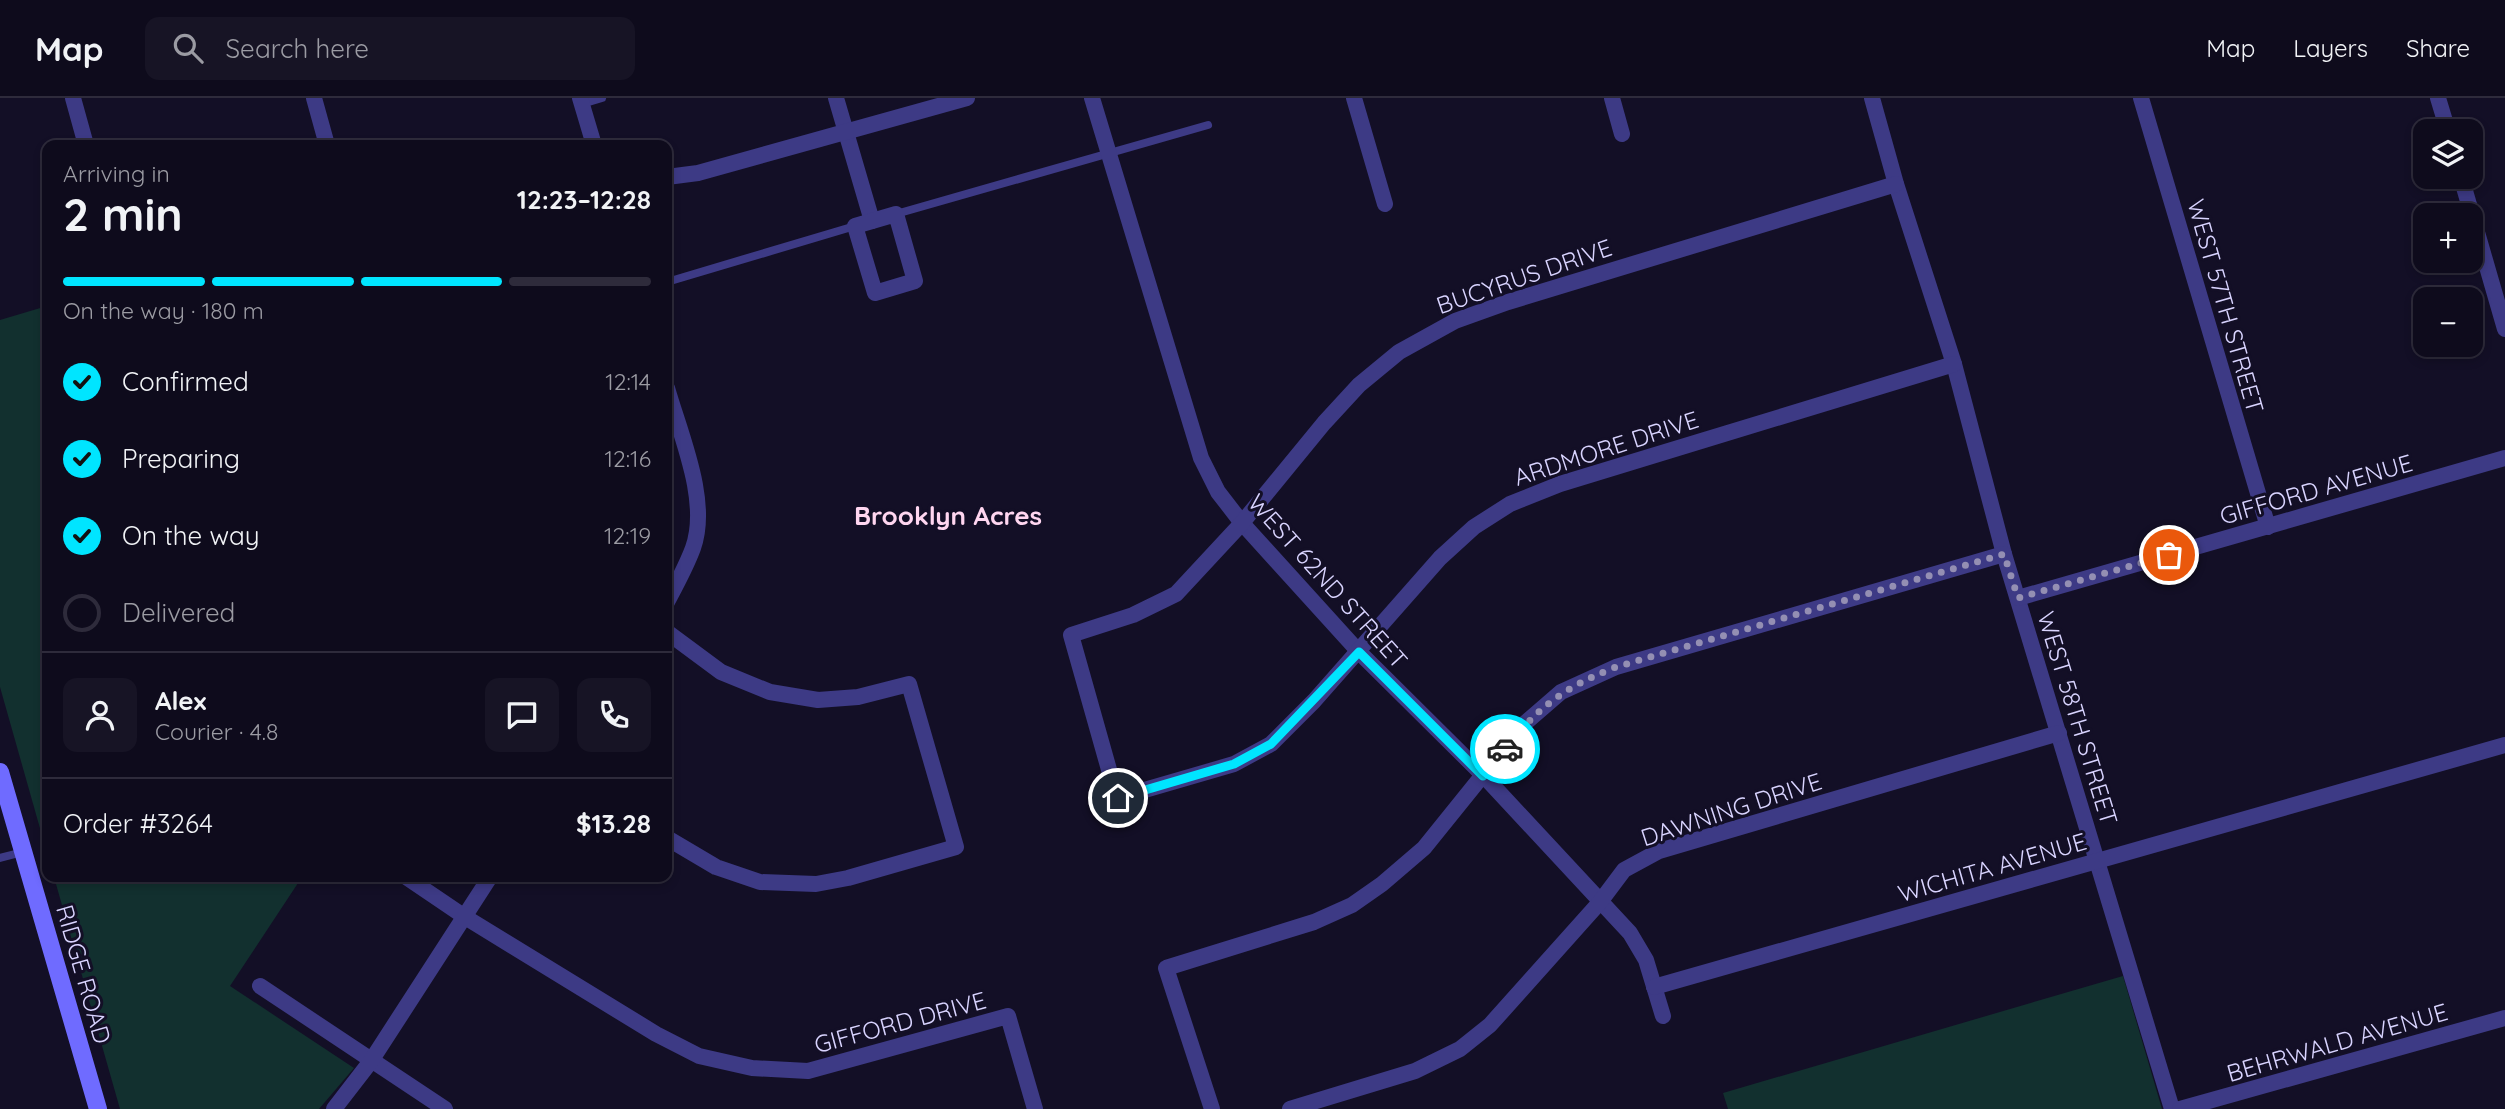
<!DOCTYPE html>
<meta charset="utf-8">
<style>
body{margin:0;font-family:Quicksand,sans-serif;background:#171425;color:#f1f3f6;height:100vh;display:flex;flex-direction:column;font-size:26px;white-space:nowrap}
*{box-sizing:border-box;margin:0}
p{font-size:23px;color:#9b9ba3}
.icon{flex:none;width:38px;height:38px;fill:none;stroke:currentColor;stroke-width:2;stroke-linecap:round;stroke-linejoin:round}
.map{position:relative;flex:1;overflow:hidden}
.details{position:absolute;left:42px;top:42px;width:630px;height:742px;display:flex;flex-direction:column;background:#0e0b1c;border-radius:14px;box-shadow:0 4px 10px #0003,0 0 0 2px #2e2b3b}
.details>*{flex:none}
.fabs{position:absolute;left:2413px;top:21px;display:grid;gap:14px}
.fabs a{display:grid;place-items:center;width:70px;height:70px;border-radius:14px;background:#0e0b1c;box-shadow:0 4px 10px #0003,0 0 0 2px #2e2b3b;font-size:35px}
.pin{position:absolute;display:grid;place-items:center;width:60px;height:60px;color:#fff;margin:-30px;border:4px solid #fff;border-radius:50%;box-shadow:0 2px 7px #0007}
.courier{position:absolute;display:grid;place-items:center;width:70px;height:70px;margin:-35px;border:5px solid #00e5ff;border-radius:50%;background:#fff;color:#222;box-shadow:0 2px 9px #0007}
.summary em{font-style:normal;font-weight:700}
.summary div{display:flex;flex-direction:column-reverse}
.summary{display:flex;align-items:center;justify-content:space-between;height:119px;padding:0 21px}
h1{font-size:46px;font-weight:700;line-height:52px}
.bar{display:grid;grid-template-columns:repeat(4,1fr);gap:10px 7px;align-content:center;height:84px;padding:0 21px}
.bar i{height:9px;border-radius:5px;background:#2e2b3b}
.bar .on{background:#00e5ff}
.bar p{grid-column:span 4}
.line{display:flex;align-items:center;gap:18px;padding:0 21px;border-top:2px solid #2e2b3b}
.line div{flex:1}
.round{display:grid;place-items:center;flex:none;width:74px;height:74px;border-radius:14px;background:#171425}
ol{padding:0 21px;list-style:none}
li{display:flex;align-items:center;gap:21px;height:77px}
li p{margin-inline-start:auto}
li .icon{padding:7px;border-radius:50%;background:#00e5ff;color:#111;stroke-width:4}
li:last-child{color:#9b9ba3}
li i{width:38px;height:38px;border:4px solid #2e2b3b;border-radius:50%}
header{display:flex;align-items:center;gap:42px;box-sizing:border-box;height:98px;padding:0 35px;background:#0e0b1c;border-bottom:2px solid #2e2b3b}
header strong{font-size:33px}
nav{display:flex;gap:38px;margin-inline-start:auto;font-size:24px}
.search{width:490px;height:63px;background:#171425;display:flex;align-items:center;gap:18px;box-sizing:border-box;padding:0 24px;border-radius:14px;color:#9b9ba3;font-size:26px}
.map>svg:first-child{display:block}
.green{fill:#12302f}
.lines{fill:none;stroke-linecap:round;stroke-linejoin:round}
.service{stroke:#3d3a85;stroke-width:8}
.minor{stroke:#3d3a85;stroke-width:16}
.secondary{stroke:#6f6bff;stroke-width:18}
.done{stroke:#948fb3;stroke-width:7;stroke-dasharray:0 12.6}
.route{stroke:#00e5ff;stroke-width:9}
.labels{text-anchor:middle;dominant-baseline:central;stroke-width:6;stroke-linejoin:round;paint-order:stroke}
.street-label{font-size:24px;fill:#d9d4ff;stroke:#130f26}
.neighbourhood-label{font-size:26px;font-weight:bold;fill:#ffd6f0;stroke:#130f26}
</style>
<header>
<strong>Map</strong>
<div class="search"><svg class="icon" aria-label="search" viewBox="0 0 24 24"><circle cx="10" cy="10" r="6"/><path d="M15 15l6 6"/></svg>Search here</div>
<nav><a>Map</a><a>Layers</a><a>Share</a></nav>
</header>
<div class="map">
<svg width="2505" height="1011" viewBox="0 0 2505 1011">
<rect width="100%" height="100%" fill="#130f26"/>
<g class="green">
<path d="M 47,208 L 47,755 L 0,589 L 0,222 Z"/>
<path d="M 54,779 L 302,779 L 230,888 L 354,970 L 319,1011 L 120,1011 Z"/>
<path d="M 2123,878 L 2162,1011 L 1728,1011 L 1723,995 Z"/>
</g>
<g class="lines">
<g class="service">
<path d="M 582,6 L 602,0"/>
<path d="M 896,116 L 1208,27"/>
<path d="M 667,184 L 855,128"/>
<path d="M 0,760 L 23,754"/>
</g>
<g class="minor">
<path d="M 73,0 L 86,47"/>
<path d="M 314,0 L 327,47"/>
<path d="M 580,0 L 594,47"/>
<path d="M 836,0 L 872,123"/>
<path d="M 1092,0 L 1201,360 L 1218,394 L 1242,425 L 1359,554 L 1484,678 L 1630,835 L 1646,862 L 1663,918"/>
<path d="M 1354,0 L 1385,106"/>
<path d="M 1612,0 L 1622,36"/>
<path d="M 1872,0 L 1896,86 L 1954,266 L 2004,456 L 2172,1011"/>
<path d="M 2141,0 L 2268,429"/>
<path d="M 2438,0 L 2448,33"/>
<path d="M 667,79 L 698,75 L 967,0"/>
<path d="M 2461,79 L 2505,231"/>
<path d="M 1896,86 L 1508,204 L 1455,223 L 1399,254 L 1359,287 L 1324,325 L 1242,425 L 1176,496 L 1133,517 L 1071,537 L 1117,700 L 1234,666 L 1271,646 L 1314,603 L 1440,460 L 1474,429 L 1510,406 L 1560,386 L 1954,266"/>
<path d="M 896,116 L 915,183 L 875,195 L 855,128 Z"/>
<path d="M 667,290 C 680,336 710,403 693,450 C 686,469 676,487 667,504"/>
<path d="M 2018,500 L 2505,360"/>
<path d="M 667,534 L 721,574 L 770,594 L 818,602 L 858,599 L 909,586 L 956,749 L 848,780 L 816,786 L 760,784 L 716,769 L 667,740"/>
<path d="M 406,779 L 465,819 L 656,936 L 699,958 L 752,970 L 808,973 L 1008,918 L 1035,1011"/>
<path d="M 260,888 L 445,1011"/>
<path d="M 1654,889 L 2505,647"/>
<path d="M 334,1011 L 371,963 L 490,779"/>
<path d="M 1212,1011 L 1166,870 L 1314,824 L 1352,807 L 1382,786 L 1424,750 L 1524,626 L 1561,594 L 1616,569 L 2004,456"/>
<path d="M 1290,1011 L 1415,973 L 1460,951 L 1490,927 L 1600,804 L 1624,772 L 1659,753 L 2059,635"/>
<path d="M 2180,1011 L 2505,920"/>
</g>
<path class="secondary" d="M 0,674 L 98,1011"/>
</g>
<g class="lines">
<path class="done" d="M 1505,651 C 1539,608 1565,589 1616,569 L 2004,456 L 2018,500 L 2169,457"/>
<path class="route" d="M 1118,700 L 1234,666 L 1271,646 L 1359,554 L 1483,678 L 1505,651"/>
</g>
<g class="labels">
<g class="street-label">
<text transform="translate(1524 178) rotate(-19)">BUCYRUS DRIVE</text>
<text transform="translate(2226 208) rotate(74)">WEST 57TH STREET</text>
<text transform="translate(1606 350) rotate(-18)">ARDMORE DRIVE</text>
<text transform="translate(2316 391) rotate(-16)">GIFFORD AVENUE</text>
<text transform="translate(1328 483) rotate(48)">WEST 62ND STREET</text>
<text transform="translate(2078 620) rotate(73)">WEST 58TH STREET</text>
<text transform="translate(1731 711) rotate(-18)">DAWNING DRIVE</text>
<text transform="translate(1992 769) rotate(-16)">WICHITA AVENUE</text>
<text transform="translate(84 876) rotate(74)">RIDGE ROAD</text>
<text transform="translate(900 924) rotate(-15)">GIFFORD DRIVE</text>
<text transform="translate(2337 944) rotate(-16)">BEHRWALD AVENUE</text>
</g>
<g class="neighbourhood-label">
<text x="948" y="417">Brooklyn Acres</text>
</g>
</g>
</svg>
<div class="fabs">
<a><svg class="icon" aria-label="layers" viewBox="0 0 24 24"><path d="M12 4l9 5-9 5-9-5zM3 14l9 5 9-5"/></svg></a>
<a>+</a>
<a>−</a>
</div>
<div class="pin" style="left:2169px;top:457px;background:#ea580c"><svg class="icon" aria-label="bag" viewBox="0 0 24 24"><path d="M5 8h14l-1 12H6zM9 8a3 3 0 0 1 6 0"/></svg></div>
<div class="pin" style="left:1118px;top:700px;background:#1f2937"><svg class="icon" aria-label="home" viewBox="0 0 24 24"><path d="M3 11l9-7 9 7M6 9v11h12V9"/></svg></div>
<div class="courier" style="left:1505px;top:651px"><svg class="icon" aria-label="car" viewBox="0 0 24 24"><path d="M5 17H2v-5l4-1 3-4h7l3 4 3 1v5h-3M9 17h6M6 11h13"/><circle cx="7" cy="17" r="2"/><circle cx="17" cy="17" r="2"/></svg></div>
<section class="details">
<div class="summary"><div><h1>2 min</h1><p>Arriving in</p></div><em>12:23–12:28</em></div>
<div class="bar"><i class="on"></i><i class="on"></i><i class="on"></i><i></i><p>On the way · 180 m</p></div>
<ol>
<li><svg class="icon" aria-label="check" viewBox="0 0 24 24"><path d="M5 12l5 5 9-10"/></svg>Confirmed<p>12:14</p></li>
<li><svg class="icon" aria-label="check" viewBox="0 0 24 24"><path d="M5 12l5 5 9-10"/></svg>Preparing<p>12:16</p></li>
<li><svg class="icon" aria-label="check" viewBox="0 0 24 24"><path d="M5 12l5 5 9-10"/></svg>On the way<p>12:19</p></li>
<li><i></i>Delivered</li>
</ol>
<div class="line" style="height:126px"><a class="round"><svg class="icon" aria-label="person" viewBox="0 0 24 24"><circle cx="12" cy="8" r="4"/><path d="M4 21q1-7 8-7t8 7"/></svg></a><div><b>Alex</b><p>Courier · 4.8</p></div><a class="round"><svg class="icon" aria-label="chat" viewBox="0 0 24 24"><path d="M4 5h16v11H9l-5 4z"/></svg></a><a class="round"><svg class="icon" aria-label="phone" viewBox="0 0 24 24"><path d="M5 4h4l2 5-3 2q2 4 5 5l2-3 5 2v4C11 20 4 13 5 4z"/></svg></a></div>
<div class="line" style="height:91px"><div>Order #3264</div><b>$13.28</b></div>
</section>
</div>
